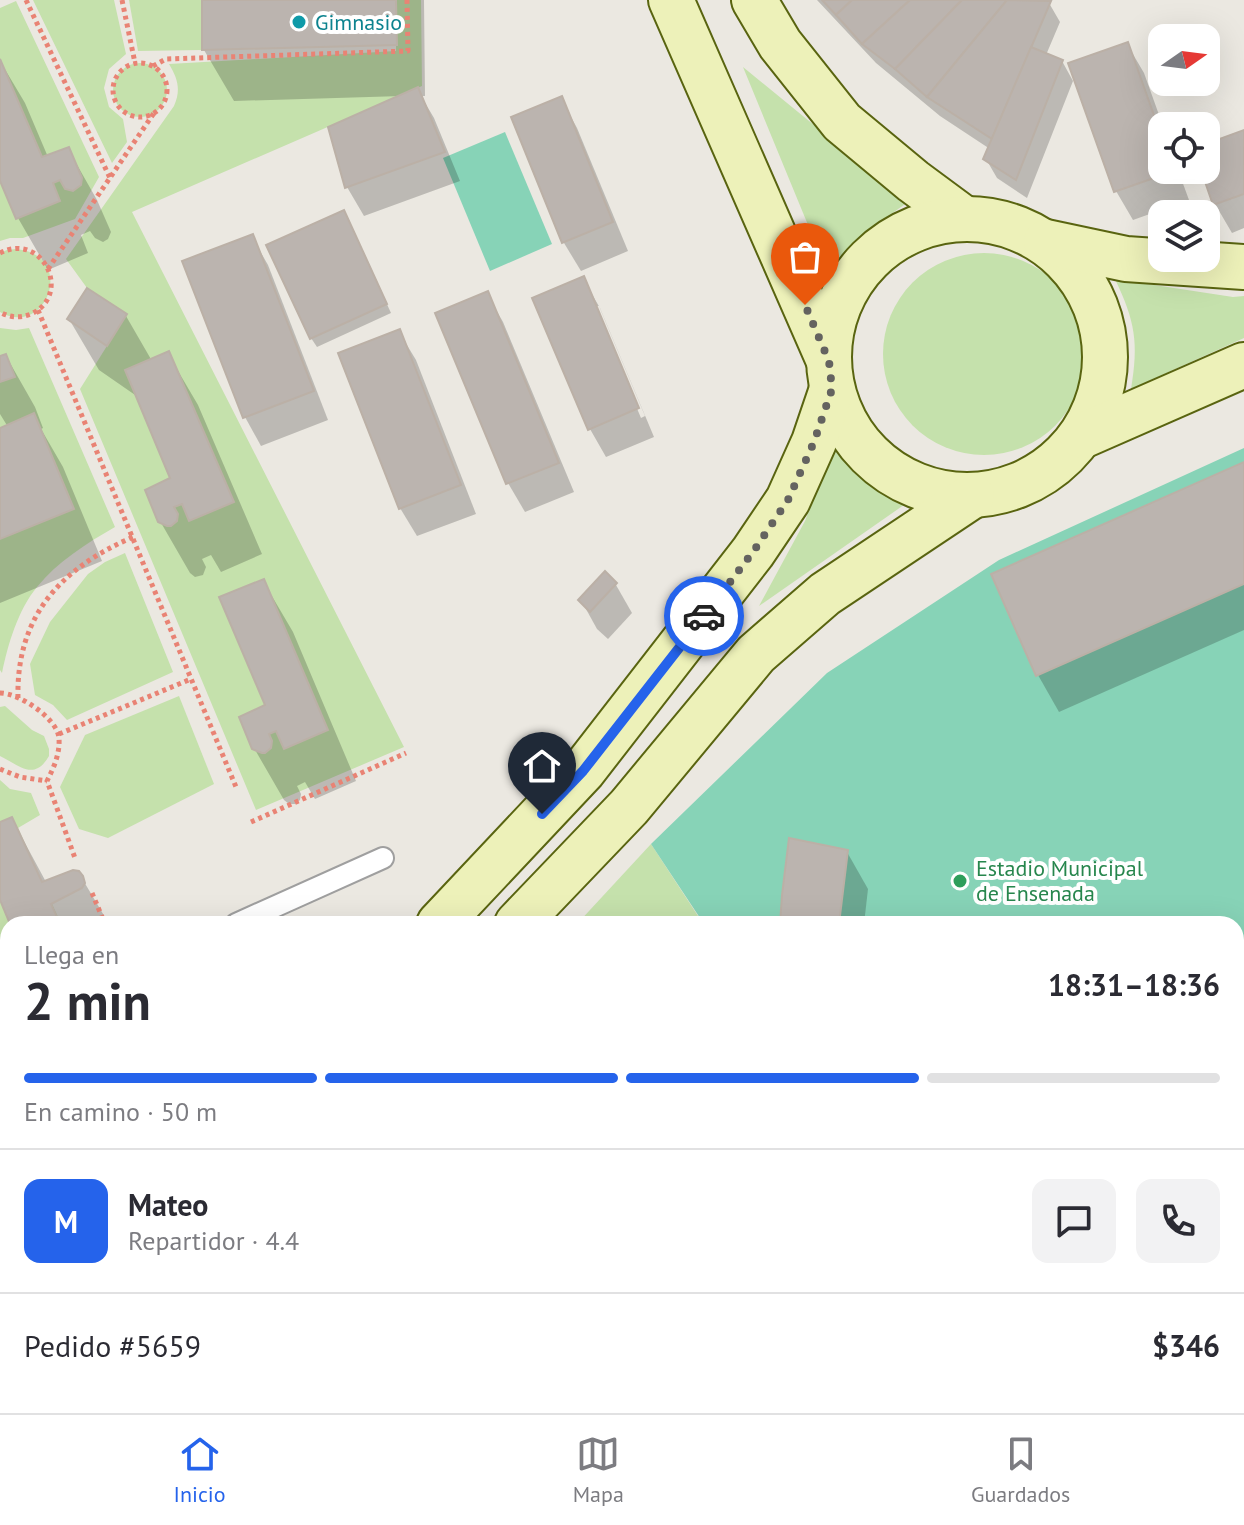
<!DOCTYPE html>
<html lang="es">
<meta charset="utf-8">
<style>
body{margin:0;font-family:"PT Sans",sans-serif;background:#f2f2f3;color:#2b2b33;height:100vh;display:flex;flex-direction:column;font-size:30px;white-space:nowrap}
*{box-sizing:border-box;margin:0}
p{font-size:26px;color:#7c7c81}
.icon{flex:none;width:44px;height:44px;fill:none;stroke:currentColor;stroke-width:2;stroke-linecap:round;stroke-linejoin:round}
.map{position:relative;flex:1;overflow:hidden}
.details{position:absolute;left:0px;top:916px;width:1244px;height:498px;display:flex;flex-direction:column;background:#fff;border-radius:24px 24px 0 0;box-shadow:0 8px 32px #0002}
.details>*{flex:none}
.needle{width:52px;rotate:76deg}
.tools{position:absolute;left:1148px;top:24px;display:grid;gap:16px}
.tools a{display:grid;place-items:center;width:72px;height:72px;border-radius:16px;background:#fff;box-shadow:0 8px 32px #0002;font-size:40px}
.pin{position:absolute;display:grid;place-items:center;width:68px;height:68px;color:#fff;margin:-82px -34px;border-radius:50% 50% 50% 0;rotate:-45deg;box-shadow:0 0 8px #0007}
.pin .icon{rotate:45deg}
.courier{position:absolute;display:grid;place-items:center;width:80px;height:80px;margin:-40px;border:6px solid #2563eb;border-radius:50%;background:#fff;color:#222;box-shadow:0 2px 10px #0007}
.overview em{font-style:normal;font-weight:600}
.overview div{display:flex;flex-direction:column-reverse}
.overview{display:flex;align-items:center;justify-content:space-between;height:136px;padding:0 24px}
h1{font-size:52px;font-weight:600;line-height:60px}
.bar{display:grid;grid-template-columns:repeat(4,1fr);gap:12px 8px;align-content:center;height:96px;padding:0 24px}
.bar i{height:10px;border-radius:6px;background:#e1e1e2}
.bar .selected{background:#2563eb}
.bar p{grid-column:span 4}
.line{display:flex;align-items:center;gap:20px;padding:0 24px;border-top:2px solid #e1e1e2}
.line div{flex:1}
.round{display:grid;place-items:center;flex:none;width:84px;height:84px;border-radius:16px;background:#f2f2f3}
.dock{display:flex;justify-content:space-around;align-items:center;height:112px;border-top:2px solid #e1e1e2;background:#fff;font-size:22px;color:#7c7c81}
.dock a{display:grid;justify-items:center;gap:4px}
.dock .selected{color:#2563eb}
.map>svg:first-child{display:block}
.grass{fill:#c5e1ac}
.pitch{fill:#87d3b7}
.shadow{fill:#0003;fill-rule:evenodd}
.building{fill:#bbb4af;stroke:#bbb0a6;stroke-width:2}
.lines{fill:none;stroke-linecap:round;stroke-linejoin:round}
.lane-casing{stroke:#9f9f9f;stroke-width:24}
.secondary-casing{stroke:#596410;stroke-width:48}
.path{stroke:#e98374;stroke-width:5;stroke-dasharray:4 4;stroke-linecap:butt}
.lane{stroke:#fff;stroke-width:20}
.secondary{stroke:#edf1b9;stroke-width:44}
.done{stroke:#646360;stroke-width:8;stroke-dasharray:0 14.4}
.route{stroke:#2563eb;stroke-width:10}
.culture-dot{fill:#0f9aa8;stroke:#fff;stroke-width:3}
.leisure-dot{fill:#2e9e5b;stroke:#fff;stroke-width:3}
.labels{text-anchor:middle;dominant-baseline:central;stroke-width:8;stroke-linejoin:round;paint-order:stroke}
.culture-label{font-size:22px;fill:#0d838f;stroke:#fff;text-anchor:start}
.leisure-label{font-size:22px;fill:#27864d;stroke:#fff;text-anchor:start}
</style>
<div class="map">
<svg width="1244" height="1413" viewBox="0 0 1244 1413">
<rect width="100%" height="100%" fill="#ebe8e1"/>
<g class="grass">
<path d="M 33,0 L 114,0 L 126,54 L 109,69 L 104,88 L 109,107 L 123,119 L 127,142 L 112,163 Z"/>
<path d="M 129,0 L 202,0 L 202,50 L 138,51 Z"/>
<path d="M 396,0 L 421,0 L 422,86 L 132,212 L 404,747 L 256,810 L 80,389 L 127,314 L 87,288 L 66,259 L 174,106 C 181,90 178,79 169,64 L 396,51 Z"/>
<path d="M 16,1 L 99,177 L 75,219 L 23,238 L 10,238 L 0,241 L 0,8 Z"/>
<circle cx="140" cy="90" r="27"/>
<path d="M 743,67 L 908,202 L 866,232 L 829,276 Z"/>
<path d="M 16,249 C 78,255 46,339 0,312 L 0,253 L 7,250 Z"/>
<circle cx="984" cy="354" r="101"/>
<path d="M 1115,279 L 1233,297 L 1244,296 L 1244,338 L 1131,389 C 1139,343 1135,321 1115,279 Z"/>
<path d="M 0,328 L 16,330 L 29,328 L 115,527 C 87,543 57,562 37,587 C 18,610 8,644 2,673 L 0,670 Z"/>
<path d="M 838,433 C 846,447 854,465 866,476 C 879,487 896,494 911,500 L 759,606 L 805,521 Z"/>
<path d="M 125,553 L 173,672 L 67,720 L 53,705 L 35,695 L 30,664 L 50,622 L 88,574 L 105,562 Z"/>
<path d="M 179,696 L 214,784 L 108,838 L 79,829 L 60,787 L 85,735 Z"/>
<path d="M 5,706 L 32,730 L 44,736 L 49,749 L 49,756 C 34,782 19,765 0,756 L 0,707 Z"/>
<path d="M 0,780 L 10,789 L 31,793 L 40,815 L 18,828 L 61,924 L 8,924 L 8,1090 L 0,1090 Z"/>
<path d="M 651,844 L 700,919 L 695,924 L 577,924 Z"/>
<path d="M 1087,1406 L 1183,1406 L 1187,1413 L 1096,1413 Z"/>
</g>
<g class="pitch">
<path d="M 505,132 L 552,244 L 490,271 L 443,158 Z"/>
<path d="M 1244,448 L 1244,1413 L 1187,1413 L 1183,1406 L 1236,1406 L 1236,924 L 695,924 L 700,918 L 651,844 L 827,673 L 999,560 Z"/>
</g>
<g class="shadow">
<path d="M 204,0 L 424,0 L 425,96 L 421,96 L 434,118 L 460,181 L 364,216 L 347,187 L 402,96 L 234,101 L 204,50 Z"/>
<path d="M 817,0 L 1046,0 L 1049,3 L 1060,22 L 1046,55 L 1062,61 L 1073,81 L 1027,198 L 997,178 L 986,159 L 990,149 L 940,116 L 876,63 Z"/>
<path d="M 1127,44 L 1144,73 L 1163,126 L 1162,170 L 1178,170 L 1189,200 L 1133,220 L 1116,191 L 1071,64 Z"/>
<path d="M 0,61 L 25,103 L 48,157 L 68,149 L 97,200 L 111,232 L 108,239 L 103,242 L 95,238 L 90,231 L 81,235 L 88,253 L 48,270 L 18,218 L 0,176 Z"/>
<path d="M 561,99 L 577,128 L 628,251 L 581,271 L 564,243 L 513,118 Z"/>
<path d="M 1244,132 L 1244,228 L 1232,233 L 1215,204 L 1203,170 L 1206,170 L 1206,146 Z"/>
<path d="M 349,221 L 391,313 L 317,347 L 311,338 Z"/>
<path d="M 252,237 L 268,265 L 328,420 L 261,446 L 245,417 Z"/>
<path d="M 583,279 L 600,308 L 654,437 L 606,457 L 590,429 ZM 594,306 L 599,306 L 645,416 L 641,418 Z"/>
<path d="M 487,294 L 503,322 L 574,492 L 525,512 L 508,483 L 438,314 Z"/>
<path d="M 126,316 L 152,361 L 168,354 L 198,405 L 262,554 L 221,572 L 211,555 L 202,559 L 206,567 L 203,575 L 195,577 L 190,573 L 160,521 L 173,479 L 138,397 L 99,370 L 69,319 Z"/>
<path d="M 399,332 L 416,360 L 476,514 L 417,536 L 400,508 Z"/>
<path d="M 6,356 L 35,407 L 43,428 L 41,429 L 63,467 L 102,561 L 0,603 L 0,430 L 8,427 L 0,414 L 0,358 Z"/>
<path d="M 1244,464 L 1244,630 L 1059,712 L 1038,675 Z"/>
<path d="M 605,574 L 616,585 L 632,613 L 608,639 L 597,629 L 581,600 Z"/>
<path d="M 263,581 L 293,632 L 356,781 L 315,799 L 305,782 L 297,786 L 301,794 L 300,800 L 295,804 L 289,804 L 284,800 L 254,748 L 267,706 Z"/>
<path d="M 12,819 L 46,882 L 80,875 L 109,924 L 12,924 L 0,895 L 0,824 Z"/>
<path d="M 847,852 L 868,889 L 864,924 L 782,924 Z"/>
<path d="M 1244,1192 L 1244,1208 L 1238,1195 Z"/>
<path d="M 1236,1369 L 1244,1388 L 1244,1396 L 1236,1399 Z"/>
<path d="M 1187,1406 L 1224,1406 L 1228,1413 L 1191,1413 Z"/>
</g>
<g class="building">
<path d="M 202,0 L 396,0 L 397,45 L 202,50 Z"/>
<path d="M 822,0 L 852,0 L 836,15 Z"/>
<path d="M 852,0 L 910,0 L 862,44 L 836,15 Z"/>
<path d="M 910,0 L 962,0 L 895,69 L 862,44 Z"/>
<path d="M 962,0 L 1007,0 L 927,97 L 895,69 Z"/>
<path d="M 1007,0 L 1051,1 L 992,139 L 927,97 Z"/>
<path d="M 1128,42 L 1162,138 L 1162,170 L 1174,171 L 1114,192 L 1068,63 Z"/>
<path d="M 1031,47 L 1063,60 L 1016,180 L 983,159 Z"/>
<path d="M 0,59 L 42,157 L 69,147 L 82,178 L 81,185 L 73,191 L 65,189 L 60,180 L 53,183 L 60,201 L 16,219 L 0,181 Z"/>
<path d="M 418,87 L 445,152 L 345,188 L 328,127 Z"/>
<path d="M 562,96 L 613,222 L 562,243 L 511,117 Z"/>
<path d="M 1244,130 L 1244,194 L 1213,205 L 1201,170 L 1206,170 L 1206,144 Z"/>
<path d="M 344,210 L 387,304 L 310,339 L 266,245 Z"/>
<path d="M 253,234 L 314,391 L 243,418 L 182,261 Z"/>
<path d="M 584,276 L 639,408 L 588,430 L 532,298 Z"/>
<path d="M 87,288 L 127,314 L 107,346 L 67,319 Z"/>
<path d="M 488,291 L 559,463 L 506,484 L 435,313 Z"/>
<path d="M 400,329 L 461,485 L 399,509 L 338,353 Z"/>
<path d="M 169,351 L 234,502 L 189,521 L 182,504 L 174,507 L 178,514 L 177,521 L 171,526 L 167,526 L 158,522 L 145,490 L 170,478 L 125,370 Z"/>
<path d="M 6,354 L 15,377 L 0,382 L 0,356 Z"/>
<path d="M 34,413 L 74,509 L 0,539 L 0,428 Z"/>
<path d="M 1244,462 L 1244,584 L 1036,676 L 991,574 Z"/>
<path d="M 605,571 L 617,583 L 590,612 L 578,600 Z"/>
<path d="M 264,579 L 328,730 L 284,749 L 276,731 L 269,734 L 272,741 L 271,748 L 265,753 L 262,753 L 252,749 L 239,717 L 265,705 L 219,597 Z"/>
<path d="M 12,817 L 42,882 L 73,870 L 79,871 L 83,876 L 85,883 L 82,888 L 51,904 L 60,924 L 10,924 L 0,900 L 0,822 Z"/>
<path d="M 789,838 L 848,850 L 839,924 L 780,924 L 782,895 Z"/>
<path d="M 1206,1406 L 1226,1406 L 1229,1413 L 1189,1413 Z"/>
</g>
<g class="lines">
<g class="lane-casing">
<path id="lane" d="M 236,924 L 383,858"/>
</g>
<g class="secondary-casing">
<g id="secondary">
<path d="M 671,0 L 829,361"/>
<path d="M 754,0 L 780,44 L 842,122 L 913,181 L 963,218"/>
<circle cx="967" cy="357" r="138"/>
<path d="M 1046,242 L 1126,259 L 1244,267"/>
<path d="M 1082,436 L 1244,365"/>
<path d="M 439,924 L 583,771 L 753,552 L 788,500 L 814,442 L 832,389"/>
<path d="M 517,924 L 629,807 L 756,654 L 825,594 L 972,496"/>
<path d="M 0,1131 L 8,1131"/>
<path d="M 0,1189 L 8,1189"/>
</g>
</g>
<g class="path">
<path d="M 26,0 L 110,178"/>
<path d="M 122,0 L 135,63"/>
<circle cx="140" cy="90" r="27"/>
<path d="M 153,66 L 166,59 L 408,51 L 407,0"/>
<path d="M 0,253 C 43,231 73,295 31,314 C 21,318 10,318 0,312"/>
<path d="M 48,269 L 154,113"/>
<path d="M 38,310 L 236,787"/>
<path d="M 0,693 C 19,693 57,718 59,738 C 60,754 54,767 47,781 L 75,858"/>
<path d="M 18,698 C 16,616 61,568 133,537"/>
<path d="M 59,734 L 191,679"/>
<path d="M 0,769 L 20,777 L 47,781"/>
<path d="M 251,822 L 406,753"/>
<path d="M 92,893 L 105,924"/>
<path d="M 1236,1350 L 1244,1367"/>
<path d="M 1059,1406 L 1068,1413"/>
</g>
<use href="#lane" class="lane"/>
<use href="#secondary" class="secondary"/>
</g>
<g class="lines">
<path class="done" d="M 704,616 L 753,552 L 788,500 L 814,442 L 832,389 L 829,361 L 805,305"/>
<path class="route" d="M 542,814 L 583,771 L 704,616"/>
</g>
<circle class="culture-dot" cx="299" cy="22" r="8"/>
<circle class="leisure-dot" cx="960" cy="881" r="8"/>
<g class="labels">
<g class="culture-label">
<text x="315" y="22">Gimnasio</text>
</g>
<g class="leisure-label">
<text x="976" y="868">Estadio Municipal<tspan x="976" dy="25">de Ensenada</tspan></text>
</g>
</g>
</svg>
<div class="tools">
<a><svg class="needle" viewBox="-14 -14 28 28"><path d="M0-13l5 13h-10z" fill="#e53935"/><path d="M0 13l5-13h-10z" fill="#7c7c81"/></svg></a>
<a><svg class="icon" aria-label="locate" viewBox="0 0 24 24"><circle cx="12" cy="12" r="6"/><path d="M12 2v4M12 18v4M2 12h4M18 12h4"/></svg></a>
<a><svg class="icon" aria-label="layers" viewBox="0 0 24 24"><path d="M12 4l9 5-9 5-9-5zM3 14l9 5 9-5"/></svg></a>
</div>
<div class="pin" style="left:805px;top:305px;background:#ea580c"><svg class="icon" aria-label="bag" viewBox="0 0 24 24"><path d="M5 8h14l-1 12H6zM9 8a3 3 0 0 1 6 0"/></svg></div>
<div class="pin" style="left:542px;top:814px;background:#1f2937"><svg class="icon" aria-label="home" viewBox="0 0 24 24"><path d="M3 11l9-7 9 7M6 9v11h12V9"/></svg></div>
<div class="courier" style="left:704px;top:616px"><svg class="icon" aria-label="car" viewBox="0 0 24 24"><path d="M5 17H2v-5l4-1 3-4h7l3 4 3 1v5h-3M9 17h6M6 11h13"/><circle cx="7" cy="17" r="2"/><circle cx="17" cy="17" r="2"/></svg></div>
<section class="details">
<div class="overview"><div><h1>2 min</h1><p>Llega en</p></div><em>18:31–18:36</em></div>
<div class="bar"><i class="selected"></i><i class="selected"></i><i class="selected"></i><i></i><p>En camino · 50 m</p></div>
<div class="line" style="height:144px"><b class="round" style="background:#2563eb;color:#fff">M</b><div><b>Mateo</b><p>Repartidor · 4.4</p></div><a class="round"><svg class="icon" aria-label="chat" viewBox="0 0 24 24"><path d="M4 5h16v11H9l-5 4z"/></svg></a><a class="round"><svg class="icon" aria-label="phone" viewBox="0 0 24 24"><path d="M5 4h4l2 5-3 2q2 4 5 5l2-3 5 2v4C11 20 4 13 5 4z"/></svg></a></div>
<div class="line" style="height:104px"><div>Pedido #5659</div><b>$346</b></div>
</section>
</div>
<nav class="dock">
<a class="selected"><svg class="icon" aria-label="home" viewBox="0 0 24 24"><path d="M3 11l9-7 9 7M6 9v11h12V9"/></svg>Inicio</a>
<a><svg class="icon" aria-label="map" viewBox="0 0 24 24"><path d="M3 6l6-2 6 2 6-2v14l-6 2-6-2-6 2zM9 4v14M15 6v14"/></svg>Mapa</a>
<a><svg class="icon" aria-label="saved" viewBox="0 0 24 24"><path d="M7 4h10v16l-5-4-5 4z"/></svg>Guardados</a>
</nav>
